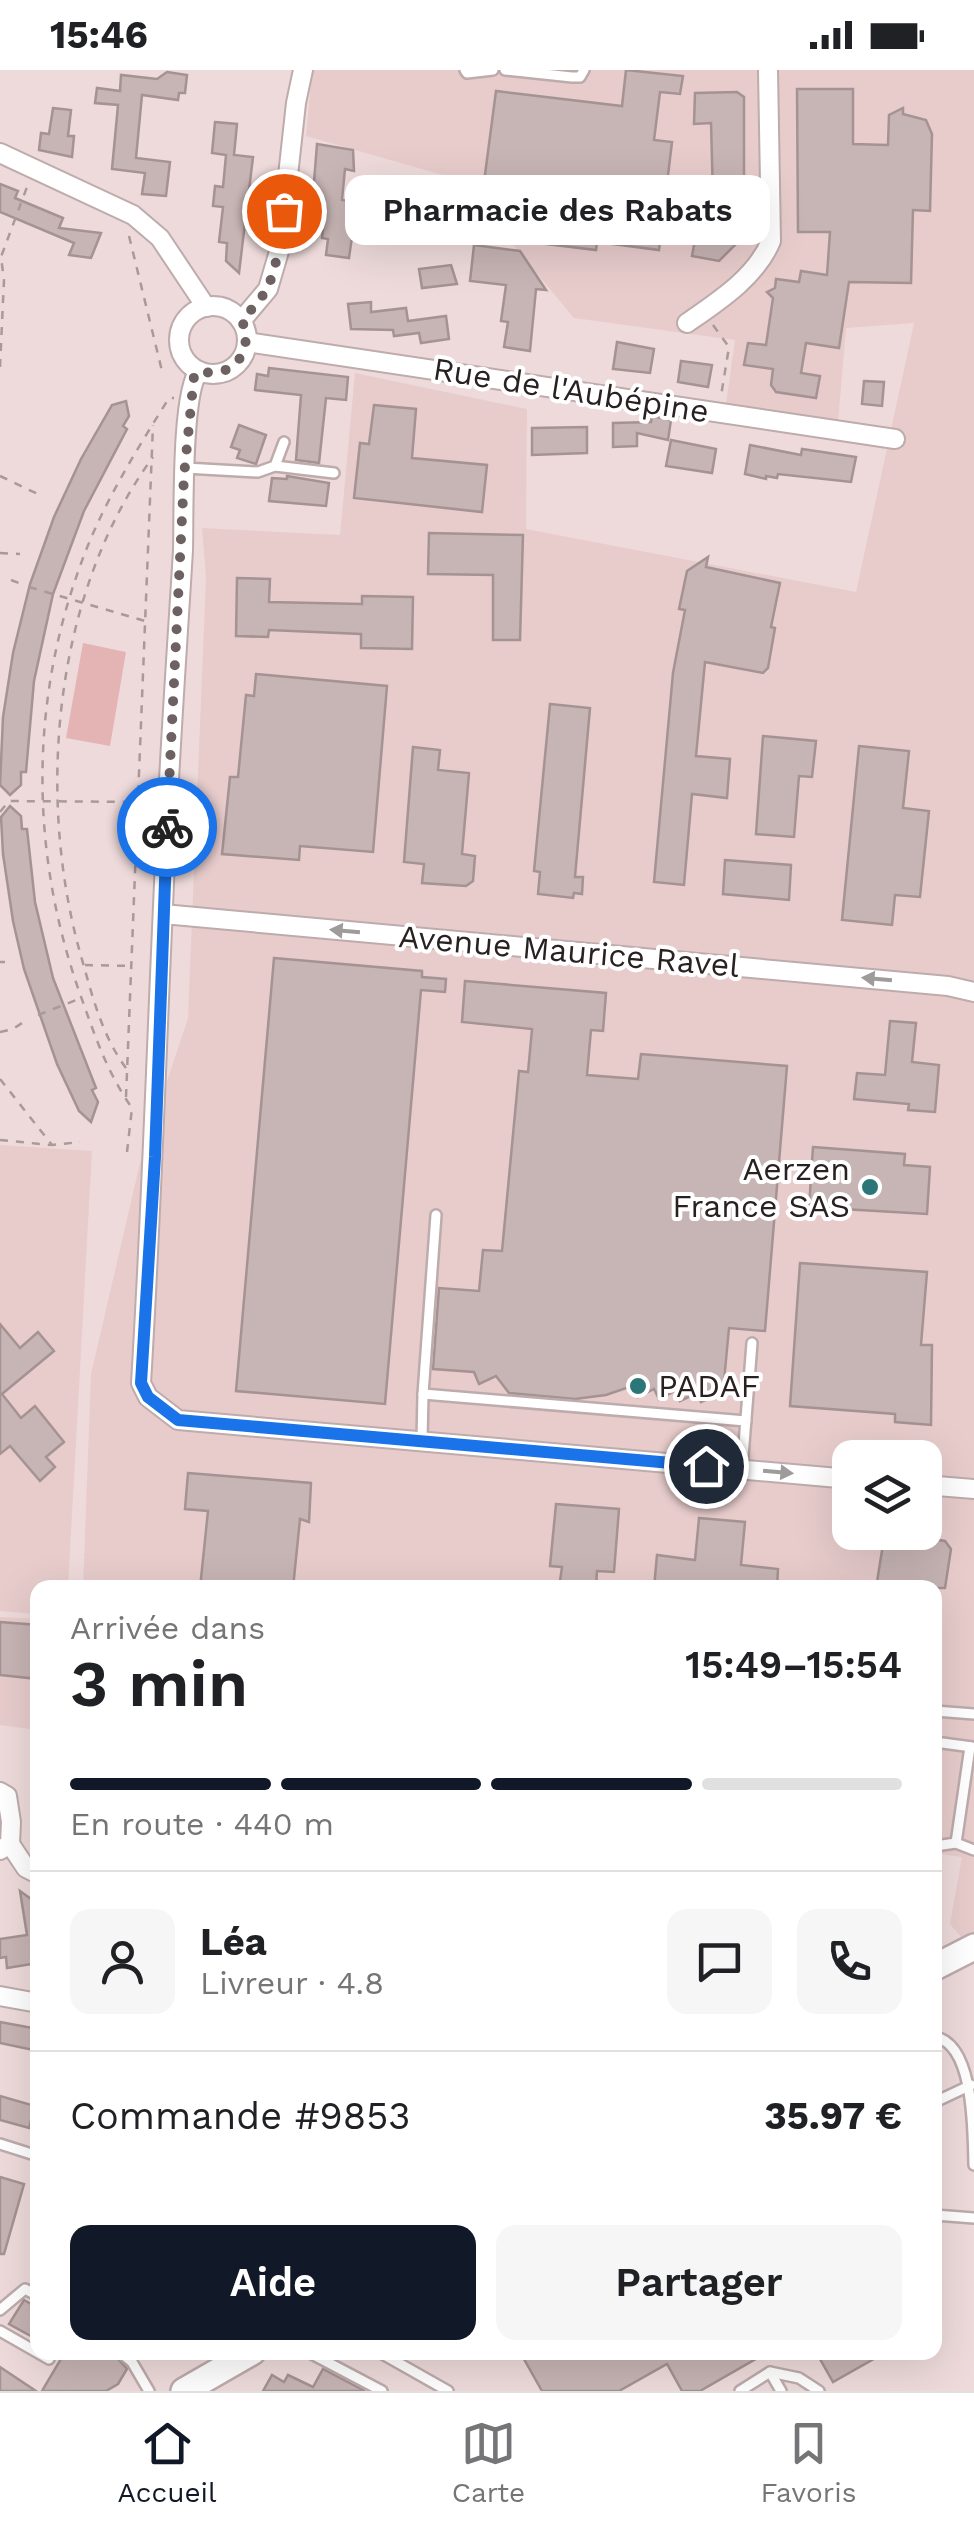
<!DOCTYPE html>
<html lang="fr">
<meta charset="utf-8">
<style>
body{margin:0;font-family:"Work Sans",sans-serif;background:#f6f6f6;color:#202124;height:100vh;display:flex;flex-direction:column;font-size:38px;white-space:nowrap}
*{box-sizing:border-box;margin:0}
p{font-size:32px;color:#757577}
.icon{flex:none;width:55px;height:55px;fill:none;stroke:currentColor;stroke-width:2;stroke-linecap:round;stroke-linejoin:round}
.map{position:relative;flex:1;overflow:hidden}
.sheet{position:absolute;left:30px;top:1510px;width:912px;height:780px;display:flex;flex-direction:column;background:#fff;border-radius:20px;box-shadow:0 10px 40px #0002}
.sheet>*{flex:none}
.fabs{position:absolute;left:832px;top:1370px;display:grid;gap:20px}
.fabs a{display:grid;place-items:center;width:110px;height:110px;border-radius:20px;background:#fff;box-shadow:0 10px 40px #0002;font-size:50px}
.pin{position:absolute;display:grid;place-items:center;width:85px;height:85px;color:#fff;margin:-42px;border:5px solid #fff;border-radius:50%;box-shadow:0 2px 10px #0007}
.courier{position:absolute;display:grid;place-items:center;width:100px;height:100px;margin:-50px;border:8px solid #1a73e8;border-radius:50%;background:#fff;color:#222;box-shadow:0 2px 12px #0007}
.bubble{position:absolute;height:70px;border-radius:20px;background:#fff;box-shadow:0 10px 40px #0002;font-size:32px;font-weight:600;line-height:70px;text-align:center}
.head em{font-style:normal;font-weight:600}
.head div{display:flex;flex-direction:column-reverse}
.head{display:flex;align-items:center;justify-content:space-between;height:170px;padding:0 40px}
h1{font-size:65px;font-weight:600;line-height:75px}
.bar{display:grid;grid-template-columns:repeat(4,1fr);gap:15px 10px;align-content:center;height:120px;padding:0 40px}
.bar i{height:12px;border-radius:8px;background:#e0e0e0}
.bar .current{background:#111827}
.bar p{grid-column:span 4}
.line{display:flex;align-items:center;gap:25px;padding:0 40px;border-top:2px solid #e0e0e0}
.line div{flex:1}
.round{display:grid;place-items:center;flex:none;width:105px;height:105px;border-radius:20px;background:#f6f6f6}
.cta{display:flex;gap:20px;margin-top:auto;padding:20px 40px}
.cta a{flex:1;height:115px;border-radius:20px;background:#111827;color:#fff;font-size:40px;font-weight:600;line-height:115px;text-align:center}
.cta a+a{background:#f6f6f6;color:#202124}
.status{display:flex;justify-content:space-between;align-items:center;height:70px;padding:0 50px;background:#fff;direction:ltr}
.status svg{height:28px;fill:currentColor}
.menu{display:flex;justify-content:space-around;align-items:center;height:140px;border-top:2px solid #e0e0e0;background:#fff;font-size:28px;color:#757577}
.menu a{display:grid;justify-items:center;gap:5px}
.menu .current{color:#111827}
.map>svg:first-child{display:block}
.built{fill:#e8cccc;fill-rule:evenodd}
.green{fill:#e4b4b5}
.building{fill:#c7b4b4;stroke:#a59292;stroke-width:2.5}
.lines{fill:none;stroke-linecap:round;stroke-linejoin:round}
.lane-casing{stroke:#beabab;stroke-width:14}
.street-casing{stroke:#beabab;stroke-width:22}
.secondary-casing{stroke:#beabab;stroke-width:30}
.path{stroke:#a99999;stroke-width:2.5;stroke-dasharray:8 8;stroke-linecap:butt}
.lane{stroke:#fff;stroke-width:9}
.street{stroke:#fff;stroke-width:18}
.secondary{stroke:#fff;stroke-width:25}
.oneway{fill:#9e9b9b}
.done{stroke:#6d6162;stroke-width:10;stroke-dasharray:0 18}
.route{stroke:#1a73e8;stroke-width:12}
.poi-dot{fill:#2c7678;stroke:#fff;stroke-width:4}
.labels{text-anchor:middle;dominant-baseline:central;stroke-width:8;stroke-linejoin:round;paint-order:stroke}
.street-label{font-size:32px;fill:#282021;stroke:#fff}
.poi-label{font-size:32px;fill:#282021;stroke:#fff;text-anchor:end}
</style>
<div class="status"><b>15:46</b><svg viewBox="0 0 49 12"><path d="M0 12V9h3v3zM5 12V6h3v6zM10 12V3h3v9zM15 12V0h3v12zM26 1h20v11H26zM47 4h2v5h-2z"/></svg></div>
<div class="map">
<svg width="974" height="2321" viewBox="0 0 974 2321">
<rect width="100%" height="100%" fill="#eedada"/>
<g class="built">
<path d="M 312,0 L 974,0 L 974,1882 L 950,1854 L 962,1787 L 935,1783 L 935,1518 L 83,1518 L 91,1304 L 140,1093 L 188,948 L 206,507 L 202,458 L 340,465 L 355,303 L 527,339 L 526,459 L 856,522 L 914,253 L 846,258 L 838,353 L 726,334 L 735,270 L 574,248 L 504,164 L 478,115 L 306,66 ZM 850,1388 L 925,1388 L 925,1462 L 850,1462 Z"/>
<path d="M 0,1075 L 92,1081 L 68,1517 L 38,1518 L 37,1544 L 0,1541 Z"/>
<path d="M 0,1547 L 37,1549 L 37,1660 L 0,1655 Z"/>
</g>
<path class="green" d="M 83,573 L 126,582 L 110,676 L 66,668 Z"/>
<g class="building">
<path d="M 626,0 L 683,6 L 680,24 L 660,22 L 654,70 L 672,72 L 659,180 L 597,172 L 596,180 L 522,171 L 506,147 L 508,135 L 496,132 L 484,112 L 496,21 L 622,36 Z"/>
<path d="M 167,2 L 187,5 L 185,23 L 179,23 L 178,30 L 142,25 L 136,88 L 170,92 L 166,126 L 142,124 L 145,103 L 112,99 L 118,35 L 95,33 L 97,18 L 120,21 L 121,5 L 157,9 Z"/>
<path d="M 797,19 L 853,19 L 853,74 L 888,75 L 889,45 L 903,38 L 903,44 L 926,50 L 932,64 L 930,141 L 913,140 L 911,213 L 849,212 L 839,278 L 806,273 L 801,303 L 820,306 L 816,328 L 776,322 L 771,315 L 773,299 L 744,295 L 748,273 L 766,275 L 773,228 L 767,222 L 775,218 L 776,209 L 799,212 L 801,201 L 827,205 L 830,162 L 798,162 Z"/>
<path d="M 737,22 L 744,27 L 744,134 L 749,135 L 743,167 L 719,191 L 692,186 L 703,126 L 713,128 L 711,53 L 694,54 L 695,23 Z"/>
<path d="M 53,38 L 71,40 L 68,66 L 74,66 L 72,87 L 39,80 L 41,63 L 49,64 Z"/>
<path d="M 215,52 L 237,54 L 234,85 L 253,87 L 239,203 L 226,191 L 227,173 L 219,172 L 223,137 L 213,136 L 215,116 L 223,117 L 226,85 L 212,83 Z"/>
<path d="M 317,74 L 353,80 L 354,101 L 345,99 L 342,130 L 350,131 L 348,159 L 353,160 L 349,188 L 326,185 L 328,169 L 322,168 L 325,138 L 312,137 Z"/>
<path d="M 0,114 L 18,121 L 15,128 L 63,148 L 59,158 L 101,163 L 91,188 L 69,185 L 74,173 L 0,142 Z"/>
<path d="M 474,175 L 520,181 L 546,220 L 536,219 L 530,281 L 504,277 L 508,252 L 501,251 L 506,215 L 470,211 Z"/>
<path d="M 451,195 L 457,214 L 422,218 L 419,199 Z"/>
<path d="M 371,232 L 371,242 L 406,238 L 408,251 L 446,246 L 449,269 L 421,273 L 419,263 L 394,266 L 393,260 L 351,259 L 348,234 Z"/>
<path d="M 617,272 L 654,279 L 650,303 L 613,299 Z"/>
<path d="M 681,291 L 712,295 L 708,317 L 678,312 Z"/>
<path d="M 269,298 L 348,307 L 346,330 L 326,328 L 319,393 L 296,390 L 301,325 L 255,320 L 257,304 L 268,306 Z"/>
<path d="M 864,311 L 884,312 L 882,336 L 862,334 Z"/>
<path d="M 126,331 L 129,346 L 123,356 L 127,359 L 84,441 L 53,524 L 34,611 L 26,702 L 21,702 L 21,715 L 10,725 L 0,715 L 3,647 L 13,583 L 30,514 L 54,447 L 81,389 L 112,335 Z"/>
<path d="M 374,335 L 416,339 L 412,388 L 487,395 L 482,442 L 354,428 L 360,373 L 369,374 Z"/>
<path d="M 652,346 L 671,350 L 668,370 L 637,363 L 637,376 L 613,377 L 613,353 L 651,352 Z"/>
<path d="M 239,355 L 266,365 L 256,394 L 237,388 L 240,380 L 231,377 Z"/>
<path d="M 587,357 L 587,383 L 532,385 L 532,358 Z"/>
<path d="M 671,370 L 716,379 L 712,403 L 666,396 Z"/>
<path d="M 750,375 L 801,385 L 802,379 L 856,387 L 851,412 L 778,404 L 777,408 L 766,406 L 766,409 L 745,404 Z"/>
<path d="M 287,406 L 329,413 L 326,436 L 269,431 L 272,408 L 287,409 Z"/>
<path d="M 429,463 L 523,465 L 520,570 L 493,570 L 493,505 L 428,504 Z"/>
<path d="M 708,487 L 706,497 L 780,513 L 771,557 L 775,558 L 768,598 L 763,603 L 705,592 L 696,686 L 730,689 L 727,728 L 692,724 L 684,815 L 654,812 L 673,603 L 685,540 L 679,539 L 687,501 Z"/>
<path d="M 237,508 L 270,509 L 269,532 L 362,534 L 362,526 L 413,527 L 412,579 L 361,578 L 361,564 L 269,560 L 268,567 L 236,566 Z"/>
<path d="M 256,604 L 387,616 L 373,782 L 300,776 L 299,790 L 222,784 L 230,707 L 238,707 L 246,625 L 254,626 Z"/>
<path d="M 550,634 L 590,638 L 575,807 L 583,807 L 582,824 L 574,823 L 573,828 L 538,824 L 540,802 L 534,801 Z"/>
<path d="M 763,666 L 816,671 L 812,707 L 799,706 L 794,767 L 756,764 Z"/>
<path d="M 859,676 L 909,681 L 903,738 L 929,741 L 920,827 L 895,825 L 892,855 L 842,850 Z"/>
<path d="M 413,677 L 440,680 L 438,700 L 469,703 L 462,784 L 475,786 L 473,811 L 466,816 L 422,813 L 424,794 L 404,792 Z"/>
<path d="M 10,736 L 21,746 L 22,759 L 27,759 L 35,832 L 53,908 L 96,1018 L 92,1020 L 98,1032 L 91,1052 L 79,1041 L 57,994 L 24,899 L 13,851 L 3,784 L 1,747 Z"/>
<path d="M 725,790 L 791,795 L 789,830 L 723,824 Z"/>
<path d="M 274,888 L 422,901 L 422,907 L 446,909 L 445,922 L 421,920 L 385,1334 L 236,1321 Z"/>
<path d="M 465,911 L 606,923 L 603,961 L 591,960 L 587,1005 L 638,1009 L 641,984 L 787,996 L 765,1261 L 729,1258 L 723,1322 L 701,1332 L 697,1323 L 680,1331 L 675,1321 L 659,1329 L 654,1319 L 638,1327 L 632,1316 L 606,1325 L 575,1329 L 509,1323 L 496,1306 L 479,1314 L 474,1302 L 433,1299 L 439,1218 L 479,1221 L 483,1180 L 502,1181 L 519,1001 L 528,1002 L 532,959 L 462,952 Z"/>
<path d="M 890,951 L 916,953 L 912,992 L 939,995 L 935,1042 L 908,1040 L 909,1034 L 854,1029 L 857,1003 L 885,1005 Z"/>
<path d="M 813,1077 L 905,1084 L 904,1095 L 930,1097 L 927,1144 L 809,1137 Z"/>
<path d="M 800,1193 L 927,1202 L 921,1275 L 932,1275 L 931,1355 L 895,1352 L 895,1344 L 790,1336 Z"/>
<path d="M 0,1254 L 20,1278 L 38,1262 L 54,1281 L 2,1324 L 21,1348 L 35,1336 L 64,1372 L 46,1387 L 55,1397 L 40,1411 L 10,1376 L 0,1384 Z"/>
<path d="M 188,1403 L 311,1413 L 309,1452 L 300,1449 L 293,1518 L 200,1518 L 208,1441 L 185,1439 Z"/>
<path d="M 556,1434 L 619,1439 L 614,1502 L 597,1501 L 596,1518 L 559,1518 L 562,1497 L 550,1496 Z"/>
<path d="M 699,1448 L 745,1452 L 741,1495 L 778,1499 L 777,1518 L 654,1518 L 657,1485 L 695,1490 Z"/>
<path d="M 885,1462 L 945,1471 L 951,1479 L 945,1518 L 876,1518 Z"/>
<path d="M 0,1552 L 38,1555 L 38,1609 L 0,1605 Z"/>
<path d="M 20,1821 L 38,1834 L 38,1893 L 7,1898 L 6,1887 L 0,1888 L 0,1869 L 27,1865 Z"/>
<path d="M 0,1952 L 38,1959 L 38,1981 L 0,1973 Z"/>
<path d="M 0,2026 L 35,2036 L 29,2058 L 0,2050 Z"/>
<path d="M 0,2107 L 24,2114 L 4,2184 L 0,2184 Z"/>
<path d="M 24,2230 L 38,2238 L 38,2270 L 9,2254 Z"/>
<path d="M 65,2282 L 112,2282 L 127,2299 L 118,2314 L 106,2321 L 42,2321 Z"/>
<path d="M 520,2282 L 768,2282 L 700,2321 L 682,2321 L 667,2294 L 619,2321 L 542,2321 Z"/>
<path d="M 816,2282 L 886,2282 L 833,2312 Z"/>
<path d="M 0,2297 L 36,2321 L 0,2321 Z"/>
<path d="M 323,2299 L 365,2321 L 263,2321 L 272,2305 L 284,2312 L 288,2305 L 313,2317 Z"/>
</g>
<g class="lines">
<g class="lane-casing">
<g id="lane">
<path d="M 465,0 L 467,3 L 493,0"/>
<path d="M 505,0 L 572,7 L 580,7 L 584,0"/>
<path d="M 275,396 L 334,403"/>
<path d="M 185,398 L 258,402 L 275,396 L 284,372"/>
<path d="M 423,1324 L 436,1145"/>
<path d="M 422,1370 L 423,1324 L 746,1351"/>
<path d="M 742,1399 L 752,1273"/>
<path d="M 935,1641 L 974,1644"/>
<path d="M 935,1672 L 972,1677"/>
<path d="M 956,1773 L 970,1677"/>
<path d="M 935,1776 L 956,1773 L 974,1780"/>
<path d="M 935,1967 C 974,1974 973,2059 974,2095"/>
<path d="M 935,2032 L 971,2015"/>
<path d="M 0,2074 L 38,2086"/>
<path d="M 935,2145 L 974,2148"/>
<path d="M 0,2240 L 25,2219 L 38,2226"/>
<path d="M 0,2261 L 49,2289"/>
<path d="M 120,2282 L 132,2292 L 149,2321"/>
<path d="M 308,2282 L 382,2321"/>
<path d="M 379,2282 L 448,2321"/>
<path d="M 770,2302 L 781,2321"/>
<path d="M 740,2321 L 770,2302 L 799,2308 L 819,2321"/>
</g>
</g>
<g class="street-casing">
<g id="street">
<path d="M 0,83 L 133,145 L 160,168 L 206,237"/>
<circle cx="213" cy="270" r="34"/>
<path d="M 241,251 L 268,219 L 280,178 L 296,33 L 303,0"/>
<path d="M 687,253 C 719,231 756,207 771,171 L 768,0"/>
<path d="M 247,272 L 895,369"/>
<path d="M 199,301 C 181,322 184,447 183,480 C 178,564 172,647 168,730 C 158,924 153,1118 141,1313 L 148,1327 L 178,1350 L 850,1409"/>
<path d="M 163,844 L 948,916 L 974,922"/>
<path d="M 925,1415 L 974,1419"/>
<path d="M 0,1722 L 7,1726 L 11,1752 L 10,1774 L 0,1780"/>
<path d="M 10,1774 L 26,1798 L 38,1804"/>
<path d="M 0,1926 L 38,1933"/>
</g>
</g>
<g class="secondary-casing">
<g id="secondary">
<path d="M 935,1897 L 974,1877"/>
<path d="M 184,2321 L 252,2282"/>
</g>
</g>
<g class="path">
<path d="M 129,166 L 162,301"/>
<path d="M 713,255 L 729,277 L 721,326"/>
<path d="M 0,297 L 4,210 L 1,187 L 27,117"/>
<path d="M 0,406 L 42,426"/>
<path d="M 0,483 L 20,484"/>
<path d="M 11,510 L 19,513"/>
<path d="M 29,517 L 145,551"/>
<path d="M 0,742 L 9,731 L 151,732"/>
<path d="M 0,892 L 5,892"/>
<path d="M 85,895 L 132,896"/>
<path d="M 38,945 L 79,929"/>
<path d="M 0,962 L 13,959 L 28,949"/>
<path d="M 126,998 C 103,967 93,929 83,893 C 35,732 52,525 153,387"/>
<path d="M 0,1009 L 52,1075 L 80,1072"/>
<path d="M 126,1027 L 153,355"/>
<path d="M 0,1070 L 51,1075"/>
<path d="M 127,1082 L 132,1038 C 106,1001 94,963 79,921 C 27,772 30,614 91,468 C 112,419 141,373 169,328 L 174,328"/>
</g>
<use href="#lane" class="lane"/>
<use href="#street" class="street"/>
<use href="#secondary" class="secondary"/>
</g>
<defs><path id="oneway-solid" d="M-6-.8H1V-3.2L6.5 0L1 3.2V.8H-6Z" transform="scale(2.5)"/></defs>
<g class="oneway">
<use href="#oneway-solid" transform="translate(345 861) rotate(-175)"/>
<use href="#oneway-solid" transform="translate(877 909) rotate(-175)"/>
<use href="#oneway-solid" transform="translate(778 1402) rotate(5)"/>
</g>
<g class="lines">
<path class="done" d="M 167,757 L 184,406 L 194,306 L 199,301 C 232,310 255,282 242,251 L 268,219 L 280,178 L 284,141"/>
<path class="route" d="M 167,757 L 155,1087 L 141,1313 L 148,1327 L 178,1350 L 706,1396"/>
</g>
<g class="poi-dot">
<circle cx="870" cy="1117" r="10"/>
<circle cx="638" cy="1316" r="10"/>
</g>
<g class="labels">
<g class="street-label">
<text transform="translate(571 320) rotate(9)">Rue de l'Aubépine</text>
<text transform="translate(569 881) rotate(5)">Avenue Maurice Ravel</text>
</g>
<g class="poi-label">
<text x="850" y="1099">Aerzen<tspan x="850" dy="37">France SAS</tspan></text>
<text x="658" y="1316" text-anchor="start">PADAF</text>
</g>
</g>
</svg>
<div class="fabs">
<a><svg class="icon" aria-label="layers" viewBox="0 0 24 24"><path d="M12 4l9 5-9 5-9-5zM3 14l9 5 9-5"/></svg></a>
</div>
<div class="pin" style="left:284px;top:141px;background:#ea580c"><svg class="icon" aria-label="bag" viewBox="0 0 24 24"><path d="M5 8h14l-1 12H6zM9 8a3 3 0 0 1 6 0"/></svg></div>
<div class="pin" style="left:706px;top:1396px;background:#1f2937"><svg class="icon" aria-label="home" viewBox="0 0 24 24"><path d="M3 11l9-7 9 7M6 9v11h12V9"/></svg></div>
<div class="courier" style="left:167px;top:757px"><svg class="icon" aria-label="bike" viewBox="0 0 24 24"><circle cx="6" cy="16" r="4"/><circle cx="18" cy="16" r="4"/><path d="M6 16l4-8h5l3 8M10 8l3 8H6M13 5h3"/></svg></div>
<div class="bubble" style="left:345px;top:105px;width:425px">Pharmacie des Rabats</div>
<section class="sheet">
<div class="head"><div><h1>3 min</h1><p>Arrivée dans</p></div><em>15:49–15:54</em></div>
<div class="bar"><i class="current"></i><i class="current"></i><i class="current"></i><i></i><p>En route · 440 m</p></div>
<div class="line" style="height:180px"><a class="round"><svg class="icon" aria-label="person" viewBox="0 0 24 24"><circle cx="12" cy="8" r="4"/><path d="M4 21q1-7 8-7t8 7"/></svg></a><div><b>Léa</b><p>Livreur · 4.8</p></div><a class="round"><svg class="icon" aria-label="chat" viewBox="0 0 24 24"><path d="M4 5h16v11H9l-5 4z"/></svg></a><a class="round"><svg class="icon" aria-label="phone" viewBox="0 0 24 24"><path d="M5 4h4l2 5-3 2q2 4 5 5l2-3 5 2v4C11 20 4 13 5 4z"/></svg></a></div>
<div class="line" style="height:130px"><div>Commande #9853</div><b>35.97 €</b></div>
<div class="cta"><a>Aide</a><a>Partager</a></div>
</section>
</div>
<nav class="menu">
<a class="current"><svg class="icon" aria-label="home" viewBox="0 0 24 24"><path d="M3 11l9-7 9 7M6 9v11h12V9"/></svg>Accueil</a>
<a><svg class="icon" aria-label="map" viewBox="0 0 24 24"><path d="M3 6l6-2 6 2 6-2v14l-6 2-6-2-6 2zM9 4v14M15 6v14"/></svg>Carte</a>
<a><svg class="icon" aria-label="saved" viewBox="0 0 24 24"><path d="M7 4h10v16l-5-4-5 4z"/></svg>Favoris</a>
</nav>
